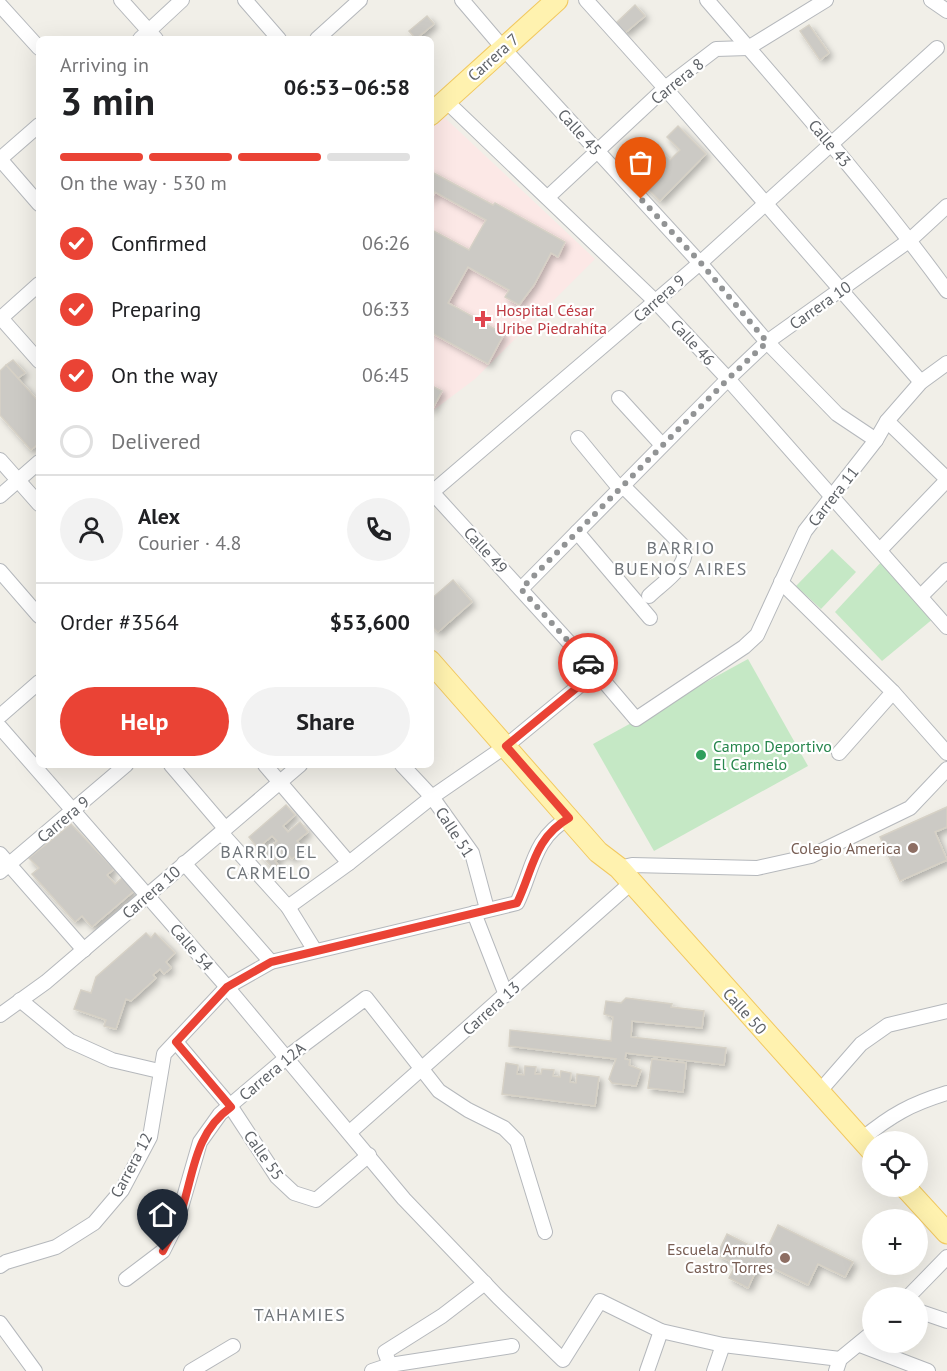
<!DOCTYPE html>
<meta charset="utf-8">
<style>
body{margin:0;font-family:"PT Sans",sans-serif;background:#f2f2f2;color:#202124;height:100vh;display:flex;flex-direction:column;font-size:22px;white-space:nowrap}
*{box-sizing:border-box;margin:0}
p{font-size:20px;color:#757577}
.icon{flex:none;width:33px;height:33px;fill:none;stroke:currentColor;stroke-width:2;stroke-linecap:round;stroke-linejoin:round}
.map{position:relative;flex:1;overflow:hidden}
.details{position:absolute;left:36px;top:36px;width:398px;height:732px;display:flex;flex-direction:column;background:#fff;border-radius:9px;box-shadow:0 6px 24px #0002}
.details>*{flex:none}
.controls{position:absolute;left:862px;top:1131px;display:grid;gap:12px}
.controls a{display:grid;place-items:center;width:66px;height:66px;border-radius:50%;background:#fff;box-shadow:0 6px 24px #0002;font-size:30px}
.pin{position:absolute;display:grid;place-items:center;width:51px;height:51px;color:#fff;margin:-62px -26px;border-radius:50% 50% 50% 0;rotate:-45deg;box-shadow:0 0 6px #0007}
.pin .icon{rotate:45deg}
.courier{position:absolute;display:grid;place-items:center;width:60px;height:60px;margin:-30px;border:4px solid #ea4335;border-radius:50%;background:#fff;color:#222;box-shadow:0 2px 8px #0007}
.head em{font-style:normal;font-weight:600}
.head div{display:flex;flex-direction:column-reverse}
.head{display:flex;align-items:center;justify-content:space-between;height:102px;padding:0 24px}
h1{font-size:39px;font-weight:600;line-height:45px}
.bar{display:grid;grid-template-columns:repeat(4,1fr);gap:9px 6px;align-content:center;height:72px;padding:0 24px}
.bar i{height:8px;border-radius:4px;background:#e0e0e0}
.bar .on{background:#ea4335}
.bar p{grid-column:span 4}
.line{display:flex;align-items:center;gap:15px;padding:0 24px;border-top:2px solid #e0e0e0}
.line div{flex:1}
.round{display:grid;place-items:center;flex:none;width:63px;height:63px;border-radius:32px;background:#f2f2f2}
ol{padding:0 24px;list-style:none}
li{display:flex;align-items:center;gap:18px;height:66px}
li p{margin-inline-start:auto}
li .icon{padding:6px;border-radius:50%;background:#ea4335;color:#fff;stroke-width:4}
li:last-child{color:#757577}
li i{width:33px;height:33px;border:3px solid #e0e0e0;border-radius:50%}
.action{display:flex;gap:12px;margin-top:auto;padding:12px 24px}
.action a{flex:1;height:69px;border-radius:36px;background:#ea4335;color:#fff;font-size:24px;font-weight:600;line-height:69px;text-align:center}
.action a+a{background:#f2f2f2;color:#202124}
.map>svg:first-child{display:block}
.medical{fill:#fce8e6}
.green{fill:#c5e8c5}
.building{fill:#cccac5;stroke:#d6d1c6;stroke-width:1.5;filter:url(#shadow)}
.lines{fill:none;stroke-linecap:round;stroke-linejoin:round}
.street-casing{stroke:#b5b8bc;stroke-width:16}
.primary-casing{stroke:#f2c960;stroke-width:23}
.street{stroke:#fff;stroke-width:14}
.primary{stroke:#fff2af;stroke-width:21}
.done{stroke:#929495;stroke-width:6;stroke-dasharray:0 10.8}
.route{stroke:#ea4335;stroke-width:8}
.health-dot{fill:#e0444e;stroke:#fff;stroke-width:2}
.leisure-dot{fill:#2e9e5b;stroke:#fff;stroke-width:2}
.education-dot{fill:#8d6e63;stroke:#fff;stroke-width:2}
.labels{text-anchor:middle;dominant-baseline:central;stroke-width:4.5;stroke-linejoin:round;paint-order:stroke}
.street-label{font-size:16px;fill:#5f6368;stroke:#fff}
.health-label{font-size:16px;fill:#be3a42;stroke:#fff;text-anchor:start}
.leisure-label{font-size:16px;fill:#27864d;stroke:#fff;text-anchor:start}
.education-label{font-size:16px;fill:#785e54;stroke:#fff;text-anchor:end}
.neighbourhood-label{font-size:18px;letter-spacing:1.5px;fill:#70757a;stroke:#fff}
</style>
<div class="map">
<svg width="947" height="1371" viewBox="0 0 947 1371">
<defs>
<filter id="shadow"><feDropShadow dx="3.5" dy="3.5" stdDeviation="3" flood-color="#0004"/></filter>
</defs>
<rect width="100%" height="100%" fill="#f1efe8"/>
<path class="medical" d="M 444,117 L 595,259 L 475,379 L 431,412 L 430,129 Z"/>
<g class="green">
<path d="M 832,549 L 856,572 L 821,609 L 796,586 Z"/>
<path d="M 884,559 L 934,618 L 882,661 L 835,612 Z"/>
<path d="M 748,659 L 808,766 L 654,851 L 593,744 Z"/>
</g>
<g class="building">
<path d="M 635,5 L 645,16 L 625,33 L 616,23 Z"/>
<path d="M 427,16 L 434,24 L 416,39 L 409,31 Z"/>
<path d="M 809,25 L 829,53 L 820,60 L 800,31 Z"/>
<path d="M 678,126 L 706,154 L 660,201 L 627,168 L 652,142 L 670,160 L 680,150 L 667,137 Z"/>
<path d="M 430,171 L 493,205 L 495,203 L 565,242 L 558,257 L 551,253 L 534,285 L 519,305 L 505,297 L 509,290 L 468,267 L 448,303 L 504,334 L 488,364 L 430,332 L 430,229 L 469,250 L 486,220 L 435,192 L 430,201 Z"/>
<path d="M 13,360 L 25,373 L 18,378 L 6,365 Z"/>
<path d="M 6,365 L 39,402 L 39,443 L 31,450 L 0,415 L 0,371 Z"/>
<path d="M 430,385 L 442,391 L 432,410 L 430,409 Z"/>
<path d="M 453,580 L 472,602 L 438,632 L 430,624 L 430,600 Z"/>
<path d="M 286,805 L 295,815 L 283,826 L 288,832 L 300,822 L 308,832 L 297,841 L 303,849 L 292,859 L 286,852 L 275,861 L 278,865 L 274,869 L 261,855 L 277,841 L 272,836 L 258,848 L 249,837 Z"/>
<path d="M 947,807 L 947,827 L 935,832 L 947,860 L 900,881 L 880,837 Z"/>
<path d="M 71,824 L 114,869 L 107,875 L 115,884 L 122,878 L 134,891 L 92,927 L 82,916 L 75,922 L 32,874 L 39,868 L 29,858 Z"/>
<path d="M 146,933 L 151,938 L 155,933 L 175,953 L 166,962 L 171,968 L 164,974 L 160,969 L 153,975 L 156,978 L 131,1001 L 126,999 L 116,1029 L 104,1026 L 106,1020 L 74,1009 L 81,990 L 91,993 L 96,977 Z"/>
<path d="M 626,998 L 672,1004 L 671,1007 L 704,1011 L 702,1028 L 632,1021 L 631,1037 L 726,1048 L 724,1065 L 626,1053 L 625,1059 L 630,1060 L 629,1065 L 641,1070 L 636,1086 L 612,1083 L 609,1079 L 616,1059 L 509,1046 L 510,1030 L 611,1041 L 613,1017 L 604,1014 L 606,1001 L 621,1003 Z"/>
<path d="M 652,1059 L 686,1063 L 683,1092 L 648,1088 Z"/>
<path d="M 506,1063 L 518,1065 L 517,1074 L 524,1075 L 525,1066 L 536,1067 L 535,1074 L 541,1074 L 542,1069 L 554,1070 L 553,1076 L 560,1077 L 561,1071 L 571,1073 L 570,1082 L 576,1083 L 577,1074 L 599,1077 L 595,1106 L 502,1094 Z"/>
<path d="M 778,1225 L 853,1262 L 845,1277 L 818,1264 L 808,1285 L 760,1262 L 748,1288 L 729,1278 L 736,1264 L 717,1255 L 727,1234 L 765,1253 Z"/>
</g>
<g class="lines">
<g class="street-casing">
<g id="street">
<path d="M 121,0 L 156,39"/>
<path d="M 245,0 L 279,39"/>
<path d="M 462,0 L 503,48 L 700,263 L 767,342 L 837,414 L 876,440"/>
<path d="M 586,0 L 665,88 L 921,382"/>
<path d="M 707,0 C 789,95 873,189 947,291"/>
<path d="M 931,0 L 947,11"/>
<path d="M 0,5 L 39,48"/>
<path d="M 140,39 L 182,0"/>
<path d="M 317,39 L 360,0"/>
<path d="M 446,101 L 655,301 L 728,379 L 947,627"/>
<path d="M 0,159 L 39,204"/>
<path d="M 0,159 L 39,125"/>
<path d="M 548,197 L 665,88 L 716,49 L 748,48 L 826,0"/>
<path d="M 0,317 L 39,361"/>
<path d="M 1,318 L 39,284"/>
<path d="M 619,398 L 662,445"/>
<path d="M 887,421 L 947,479"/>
<path d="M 578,438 L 620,489"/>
<path d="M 0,460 L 39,504"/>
<path d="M 623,486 L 685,548 C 687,569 662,583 649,596"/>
<path d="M 430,490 L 596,672 L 636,719 L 744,647 L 757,635 L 805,531 L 876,440 L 887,421 L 921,382 L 947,363"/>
<path d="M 430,494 L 700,263 L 937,48"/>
<path d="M 0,496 L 39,462"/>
<path d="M 577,532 L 650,618"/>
<path d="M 880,550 L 947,480"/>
<path d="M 0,571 L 39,616"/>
<path d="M 781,582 L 893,692 L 947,753"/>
<path d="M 521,589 L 728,379 L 767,342 L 910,240 L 947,206"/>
<path d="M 921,596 L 947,570"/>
<path d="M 0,716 L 39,682"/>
<path d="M 0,727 L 227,987 L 404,1199 L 498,1297 L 563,1360 L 600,1301 L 661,1331 L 723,1345 L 840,1359"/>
<path d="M 839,753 L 893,692"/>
<path d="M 171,765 L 224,827 L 224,836 L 288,907 L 314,949"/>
<path d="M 265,765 L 349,863"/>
<path d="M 402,765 L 432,797 L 472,853 L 487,909"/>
<path d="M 0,854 L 84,950"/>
<path d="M 184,863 L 271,962"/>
<path d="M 619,868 L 632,865 L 757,868 L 811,856 L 910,808 L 947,769"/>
<path d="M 0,872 L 126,765"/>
<path d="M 288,907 L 349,863 L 432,797 L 506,746 L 596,672"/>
<path d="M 474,913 L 506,995"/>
<path d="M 20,1000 L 70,1041 L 112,1060 L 159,1071"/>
<path d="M 0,1015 L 46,982 L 300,765"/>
<path d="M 176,1042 L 231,1107 L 277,1177 L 294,1193 L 316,1200 L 369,1155"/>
<path d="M 819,1092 L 861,1044 L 888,1025 L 947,1011"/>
<path d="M 350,1132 L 631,883"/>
<path d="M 862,1139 C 891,1115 911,1104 947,1093"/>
<path d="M 0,1266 L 6,1262 L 56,1247 L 94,1223 L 122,1190 L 150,1137 L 164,1054 L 227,987 L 271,962 L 517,903 C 533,870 533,838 569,818"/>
<path d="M 126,1279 L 163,1251 L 176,1225 L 200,1142 L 220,1114 L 286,1058 L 366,998 L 439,1091 L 468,1110 L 504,1128 L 517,1141 L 545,1232"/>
<path d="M 907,1298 L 947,1257"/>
<path d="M 918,1311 L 947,1321"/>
<path d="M 0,1323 L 35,1371"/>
<path d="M 860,1345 L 928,1371"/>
<path d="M 390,1365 L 385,1352 L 442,1316 L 485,1283"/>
<path d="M 191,1371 L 233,1346"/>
<path d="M 372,1371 L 390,1365 L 512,1346"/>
<path d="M 647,1371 L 661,1331"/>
<path d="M 714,1371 L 723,1345"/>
<path d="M 836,1371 L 840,1359 L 873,1332"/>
</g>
</g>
<g class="primary-casing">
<g id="primary">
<path d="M 430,115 L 557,0"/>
<path d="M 430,661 L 598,852 L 619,868 L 873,1152"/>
<path d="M 904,1186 L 947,1233"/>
</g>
</g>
<use href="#street" class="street"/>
<use href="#primary" class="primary"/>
</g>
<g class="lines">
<path class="done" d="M 588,663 L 521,589 L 728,379 L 767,342 L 700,262 L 641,199"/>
<path class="route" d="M 163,1251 C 167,1242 172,1234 176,1226 C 194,1184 190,1136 231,1107 L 176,1042 L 227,987 L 271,962 L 517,903 C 533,870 534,838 569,818 L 506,746 L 596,672 L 588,663"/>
</g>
<path class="health-dot" d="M480 310h6v6h6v6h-6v6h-6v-6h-6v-6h6z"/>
<circle class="leisure-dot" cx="701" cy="755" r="6"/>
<g class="education-dot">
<circle cx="913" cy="848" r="6"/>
<circle cx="785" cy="1258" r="6"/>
</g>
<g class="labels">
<g class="street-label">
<text transform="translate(493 57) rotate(-42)">Carrera 7</text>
<text transform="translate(677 81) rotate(-39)">Carrera 8</text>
<text transform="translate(580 132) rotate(48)">Calle 45</text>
<text transform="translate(830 143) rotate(50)">Calle 43</text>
<text transform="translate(659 298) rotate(-41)">Carrera 9</text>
<text transform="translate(820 305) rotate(-35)">Carrera 10</text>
<text transform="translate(693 342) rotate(47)">Calle 46</text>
<text transform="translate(833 496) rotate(-52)">Carrera 11</text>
<text transform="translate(486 550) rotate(48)">Calle 49</text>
<text transform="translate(63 819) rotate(-40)">Carrera 9</text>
<text transform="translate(455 832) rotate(57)">Calle 51</text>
<text transform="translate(151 892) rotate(-41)">Carrera 10</text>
<text transform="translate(192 947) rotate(49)">Calle 54</text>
<text transform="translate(491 1008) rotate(-42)">Carrera 13</text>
<text transform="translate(745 1011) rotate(48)">Calle 50</text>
<text transform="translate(272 1071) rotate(-40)">Carrera 12A</text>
<text transform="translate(264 1155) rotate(55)">Calle 55</text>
<text transform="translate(131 1165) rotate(-62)">Carrera 12</text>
</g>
<g class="health-label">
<text x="496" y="310">Hospital César<tspan x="496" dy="18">Uribe Piedrahíta</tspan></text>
</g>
<g class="leisure-label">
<text x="713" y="746">Campo Deportivo<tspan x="713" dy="18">El Carmelo</tspan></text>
</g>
<g class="education-label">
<text x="901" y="848">Colegio America</text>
<text x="773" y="1249">Escuela Arnulfo<tspan x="773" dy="18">Castro Torres</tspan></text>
</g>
<g class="neighbourhood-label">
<text x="681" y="547">BARRIO<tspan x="681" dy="21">BUENOS AIRES</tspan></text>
<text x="269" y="851">BARRIO EL<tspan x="269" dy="21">CARMELO</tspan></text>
<text x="300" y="1314">TAHAMIES</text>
</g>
</g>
</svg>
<div class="controls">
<a><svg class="icon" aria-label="locate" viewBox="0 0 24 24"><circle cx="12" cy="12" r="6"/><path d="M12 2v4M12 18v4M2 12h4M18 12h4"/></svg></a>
<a>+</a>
<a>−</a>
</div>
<div class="pin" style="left:641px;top:199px;background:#ea580c"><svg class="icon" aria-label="bag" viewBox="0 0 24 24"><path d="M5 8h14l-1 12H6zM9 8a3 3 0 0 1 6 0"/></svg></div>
<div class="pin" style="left:163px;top:1251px;background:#1f2937"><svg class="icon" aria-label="home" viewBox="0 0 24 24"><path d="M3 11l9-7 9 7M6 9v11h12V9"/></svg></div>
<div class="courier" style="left:588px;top:663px"><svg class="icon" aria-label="car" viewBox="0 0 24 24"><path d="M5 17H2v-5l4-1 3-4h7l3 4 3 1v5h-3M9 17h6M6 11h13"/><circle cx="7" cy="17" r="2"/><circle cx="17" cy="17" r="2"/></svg></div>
<section class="details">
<div class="head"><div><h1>3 min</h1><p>Arriving in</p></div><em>06:53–06:58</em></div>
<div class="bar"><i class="on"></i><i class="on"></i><i class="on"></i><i></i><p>On the way · 530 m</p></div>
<ol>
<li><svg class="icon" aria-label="check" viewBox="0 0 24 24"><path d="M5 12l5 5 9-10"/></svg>Confirmed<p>06:26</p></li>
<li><svg class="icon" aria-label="check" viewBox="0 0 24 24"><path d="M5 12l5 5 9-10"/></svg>Preparing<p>06:33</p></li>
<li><svg class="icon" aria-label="check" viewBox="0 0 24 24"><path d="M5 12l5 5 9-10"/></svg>On the way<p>06:45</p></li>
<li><i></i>Delivered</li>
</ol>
<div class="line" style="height:108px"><a class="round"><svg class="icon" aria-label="person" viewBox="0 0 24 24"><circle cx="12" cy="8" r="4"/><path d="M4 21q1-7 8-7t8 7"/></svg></a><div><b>Alex</b><p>Courier · 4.8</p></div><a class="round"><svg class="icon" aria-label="phone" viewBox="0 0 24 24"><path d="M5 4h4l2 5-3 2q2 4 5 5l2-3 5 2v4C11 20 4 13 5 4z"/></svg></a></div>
<div class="line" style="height:78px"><div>Order #3564</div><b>$53,600</b></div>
<div class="action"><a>Help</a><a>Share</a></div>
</section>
</div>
